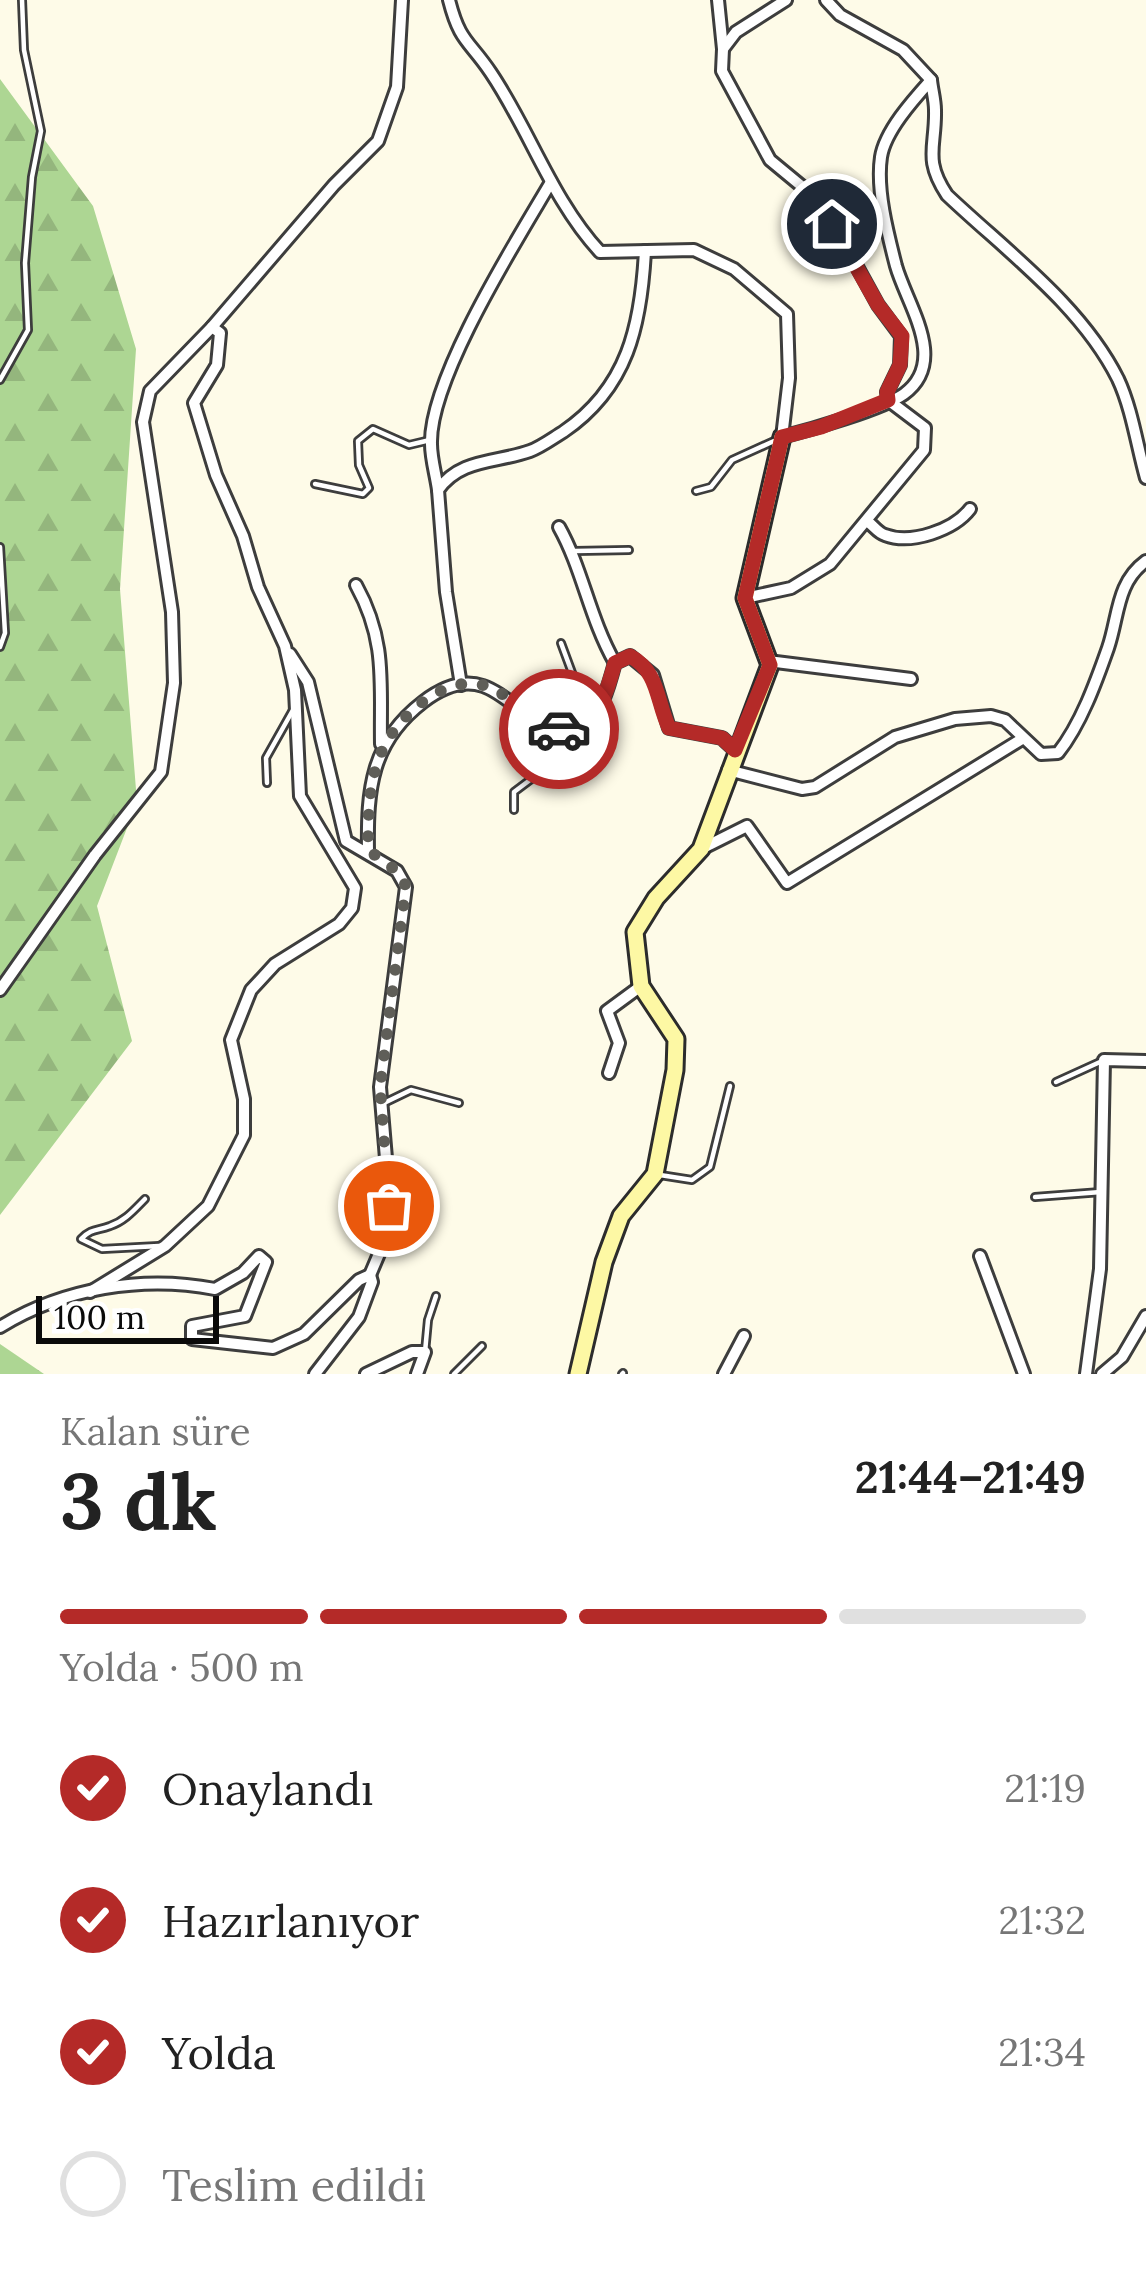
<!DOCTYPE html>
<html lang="tr">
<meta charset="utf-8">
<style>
body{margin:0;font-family:Lora,serif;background:#f6f6f6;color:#222;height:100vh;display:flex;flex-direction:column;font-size:45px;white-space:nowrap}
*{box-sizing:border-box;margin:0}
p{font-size:39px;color:#767676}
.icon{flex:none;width:66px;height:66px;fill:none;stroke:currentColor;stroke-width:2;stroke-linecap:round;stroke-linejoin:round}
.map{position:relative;height:1374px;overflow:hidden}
.sheet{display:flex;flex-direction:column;background:#fff;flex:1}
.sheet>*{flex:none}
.scale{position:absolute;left:36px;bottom:30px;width:183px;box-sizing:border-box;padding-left:12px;border:6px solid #0a0a0a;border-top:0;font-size:33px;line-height:42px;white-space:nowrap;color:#0a0a0a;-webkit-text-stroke:9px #fff;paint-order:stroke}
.pin{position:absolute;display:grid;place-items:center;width:102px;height:102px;color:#fff;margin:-51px;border:6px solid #fff;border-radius:50%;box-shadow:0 3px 12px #0007}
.courier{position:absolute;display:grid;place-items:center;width:120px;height:120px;margin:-60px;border:9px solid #b42a28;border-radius:50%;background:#fff;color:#222;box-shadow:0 3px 15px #0007}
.head em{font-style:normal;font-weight:800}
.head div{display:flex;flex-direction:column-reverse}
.head{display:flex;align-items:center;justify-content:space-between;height:204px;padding:0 60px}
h1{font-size:78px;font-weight:800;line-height:90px}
.bar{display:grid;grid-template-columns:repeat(4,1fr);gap:18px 12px;align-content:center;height:144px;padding:0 60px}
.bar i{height:15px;border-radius:9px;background:#e0e0e0}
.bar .on{background:#b42a28}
.bar p{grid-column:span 4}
ol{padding:0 60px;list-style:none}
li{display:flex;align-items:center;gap:36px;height:132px}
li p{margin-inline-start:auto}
li .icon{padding:12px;border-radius:50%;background:#b42a28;color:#fff;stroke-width:4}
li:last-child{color:#767676}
li i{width:66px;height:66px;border:6px solid #e0e0e0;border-radius:50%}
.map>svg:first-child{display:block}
.forest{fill:url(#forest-firs)}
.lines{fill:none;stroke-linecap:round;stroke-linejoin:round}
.lane-casing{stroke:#3d3d3d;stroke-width:10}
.street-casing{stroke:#3d3d3d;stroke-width:16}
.secondary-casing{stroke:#2c2c2c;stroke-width:21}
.lane{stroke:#fff;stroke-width:4.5}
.street{stroke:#fff;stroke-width:10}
.secondary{stroke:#fdf8a4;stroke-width:15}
.done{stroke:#5f5e58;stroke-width:12;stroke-dasharray:0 21.6}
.route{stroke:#b42a28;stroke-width:15}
</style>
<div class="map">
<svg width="1146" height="1374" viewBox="0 0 1146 1374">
<defs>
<pattern id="forest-firs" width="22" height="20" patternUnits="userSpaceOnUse" patternTransform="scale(3)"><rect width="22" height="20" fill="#add693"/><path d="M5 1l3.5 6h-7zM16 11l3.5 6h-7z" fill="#94b67d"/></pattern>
</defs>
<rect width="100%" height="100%" fill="#fefbe8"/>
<g class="forest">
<path d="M 0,79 L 93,206 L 136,349 L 120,589 L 137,802 L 97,906 L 132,1041 L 0,1215 Z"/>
<path d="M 0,1344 L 44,1374 L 0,1374 Z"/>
</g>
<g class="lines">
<g class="lane-casing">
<g id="lane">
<path d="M 0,380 L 28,330 L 25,263 L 32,177 L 41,131 L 24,50 L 22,0"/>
<path d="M 315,484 L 363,494 L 369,488 L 359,465 L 358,441 L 373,429 L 409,445 L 430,440"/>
<path d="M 696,491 L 711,487 L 732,460 L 774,441"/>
<path d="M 0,547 L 5,633 L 0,647"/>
<path d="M 575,551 L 629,550"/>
<path d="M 561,643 L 588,716"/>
<path d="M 506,727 L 521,715"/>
<path d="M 267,783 L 266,758 L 293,710"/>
<path d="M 514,810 L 514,792 L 554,762 L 555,748 L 545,730"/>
<path d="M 1056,1082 L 1100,1062"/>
<path d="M 384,1103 L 411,1090 L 459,1103"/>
<path d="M 660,1175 L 692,1180 L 710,1167 L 730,1086"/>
<path d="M 1035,1197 L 1101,1192"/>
<path d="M 145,1199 C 134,1210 125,1221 110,1226 C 97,1231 92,1228 81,1239 L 102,1249 L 159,1246"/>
<path d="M 425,1352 L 428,1320 L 436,1296"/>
<path d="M 454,1374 L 482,1346"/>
<path d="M 622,1374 L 623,1373"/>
</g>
</g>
<g class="street-casing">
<g id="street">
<path d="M 449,0 C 460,43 469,40 491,73 C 530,131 552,200 600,252 L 694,250 L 734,269 L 787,314 L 789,378 L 782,437 C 809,430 883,409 904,394 C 949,361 907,305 896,266 C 888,235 876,190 881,157 C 885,131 913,100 931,80 C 932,90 935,100 935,110 C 936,147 923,159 947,195 C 1006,251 1081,305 1118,379 C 1132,409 1137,446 1146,478"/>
<path d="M 718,0 L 723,49"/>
<path d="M 826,0 L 840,15 L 903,50 L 931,80"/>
<path d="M 438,490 C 436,475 431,459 431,444 C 429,379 517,240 551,182"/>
<path d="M 868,522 C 874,526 878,533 885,535 C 911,545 954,530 970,509"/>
<path d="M 559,527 C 583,570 589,617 615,663"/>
<path d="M 356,585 C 387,641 380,683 381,744"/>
<path d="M 745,598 L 791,588 L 830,564 L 924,450 L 925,428 L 888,400 L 887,392 L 900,365 L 901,336 L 878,305 L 822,203 L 770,160 L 722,71 L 723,49 L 736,32 L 786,0"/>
<path d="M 290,654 L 308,682 L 346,841 L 397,871 L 406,887 L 380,1087 L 390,1206 L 384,1242 L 370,1275"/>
<path d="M 768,661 L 911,679"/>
<path d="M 461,685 L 446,592 L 438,490 C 460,458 497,463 530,451 C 541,447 553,438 563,432 C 628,388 641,325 645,251"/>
<path d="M 728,770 L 802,789 L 815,787 L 895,737 L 955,719 L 991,716 L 1005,720 L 1041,754 L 1058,753 C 1081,724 1096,682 1108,648 C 1119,616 1116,583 1146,561"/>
<path d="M 701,849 L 747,826 L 787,883 L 1022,739"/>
<path d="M 368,851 C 367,789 371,742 423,702 C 440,689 462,679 483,686 C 511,695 541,738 572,729 C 603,720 607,689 615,663 L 630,656 L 653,675 L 669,728 L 722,738 L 735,750"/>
<path d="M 0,990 L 95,855 L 161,772 L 174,683 L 172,612 L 143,422 L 150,391 L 212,327 L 334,185 L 378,141 L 397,87 L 402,0"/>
<path d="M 609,1073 L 619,1043 L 607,1011 L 641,986"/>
<path d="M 980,1256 L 1024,1374"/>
<path d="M 90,1292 L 165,1246 L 208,1206 L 244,1135 L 244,1099 L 231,1040 L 251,990 L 275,964 L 339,924 L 352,908 L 355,888 L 300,796 L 295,690 L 285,646 L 258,587 L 243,536 L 216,475 L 194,403 L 217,365 L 220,333 L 212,327"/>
<path d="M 0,1327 C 63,1288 143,1275 215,1289 L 243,1273 L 259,1256 L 266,1262 L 245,1316 L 192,1326 L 192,1339 L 273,1348 L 304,1334 L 359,1280 L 370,1275 L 372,1282 L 359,1317 L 315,1374"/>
<path d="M 366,1374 L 412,1352 L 425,1352 L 417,1374"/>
<path d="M 724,1374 L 744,1336"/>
<path d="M 1086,1374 L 1100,1269 L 1104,1060 L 1146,1061"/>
<path d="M 1102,1374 L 1122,1357 L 1146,1316"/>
</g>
</g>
<g class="secondary-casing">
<path id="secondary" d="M 578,1374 L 604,1262 L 621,1216 L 655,1174 L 675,1070 L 676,1039 L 641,986 L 635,932 L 656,898 L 701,849 L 770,665 L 745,598 L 782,437"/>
</g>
<use href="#lane" class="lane"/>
<use href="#street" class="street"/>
<use href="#secondary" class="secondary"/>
</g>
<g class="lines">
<path class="done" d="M 389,1206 L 380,1087 L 406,886 L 397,871 L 368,850 C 368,786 371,741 425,700 C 440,690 459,681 478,684 C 510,690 528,722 559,729"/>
<path class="route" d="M 559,729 C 598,733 606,692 615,663 L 630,656 C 659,672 656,700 669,728 L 722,738 L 735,750 L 770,665 L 745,598 L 782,437 L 821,427 L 888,400 L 887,392 L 900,365 L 902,336 L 878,305 L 832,224"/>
</g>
</svg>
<div class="scale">100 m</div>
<div class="pin" style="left:389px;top:1206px;background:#ea580c"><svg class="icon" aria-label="bag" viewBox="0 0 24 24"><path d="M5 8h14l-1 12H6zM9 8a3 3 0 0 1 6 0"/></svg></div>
<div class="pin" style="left:832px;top:224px;background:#1f2937"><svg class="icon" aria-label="home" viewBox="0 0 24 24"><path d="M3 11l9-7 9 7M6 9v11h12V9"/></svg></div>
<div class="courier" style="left:559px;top:729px"><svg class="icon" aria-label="car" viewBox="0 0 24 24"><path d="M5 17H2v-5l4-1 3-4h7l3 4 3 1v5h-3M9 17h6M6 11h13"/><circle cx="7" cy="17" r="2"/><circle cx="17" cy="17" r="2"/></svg></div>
</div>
<section class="sheet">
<div class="head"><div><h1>3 dk</h1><p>Kalan süre</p></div><em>21:44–21:49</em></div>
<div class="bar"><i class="on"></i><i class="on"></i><i class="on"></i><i></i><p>Yolda · 500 m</p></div>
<ol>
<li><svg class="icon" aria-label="check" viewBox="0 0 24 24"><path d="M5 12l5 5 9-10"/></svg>Onaylandı<p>21:19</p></li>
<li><svg class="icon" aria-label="check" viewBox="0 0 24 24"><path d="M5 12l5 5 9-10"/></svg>Hazırlanıyor<p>21:32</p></li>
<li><svg class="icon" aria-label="check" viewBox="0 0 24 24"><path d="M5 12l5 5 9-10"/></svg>Yolda<p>21:34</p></li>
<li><i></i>Teslim edildi</li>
</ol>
</section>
